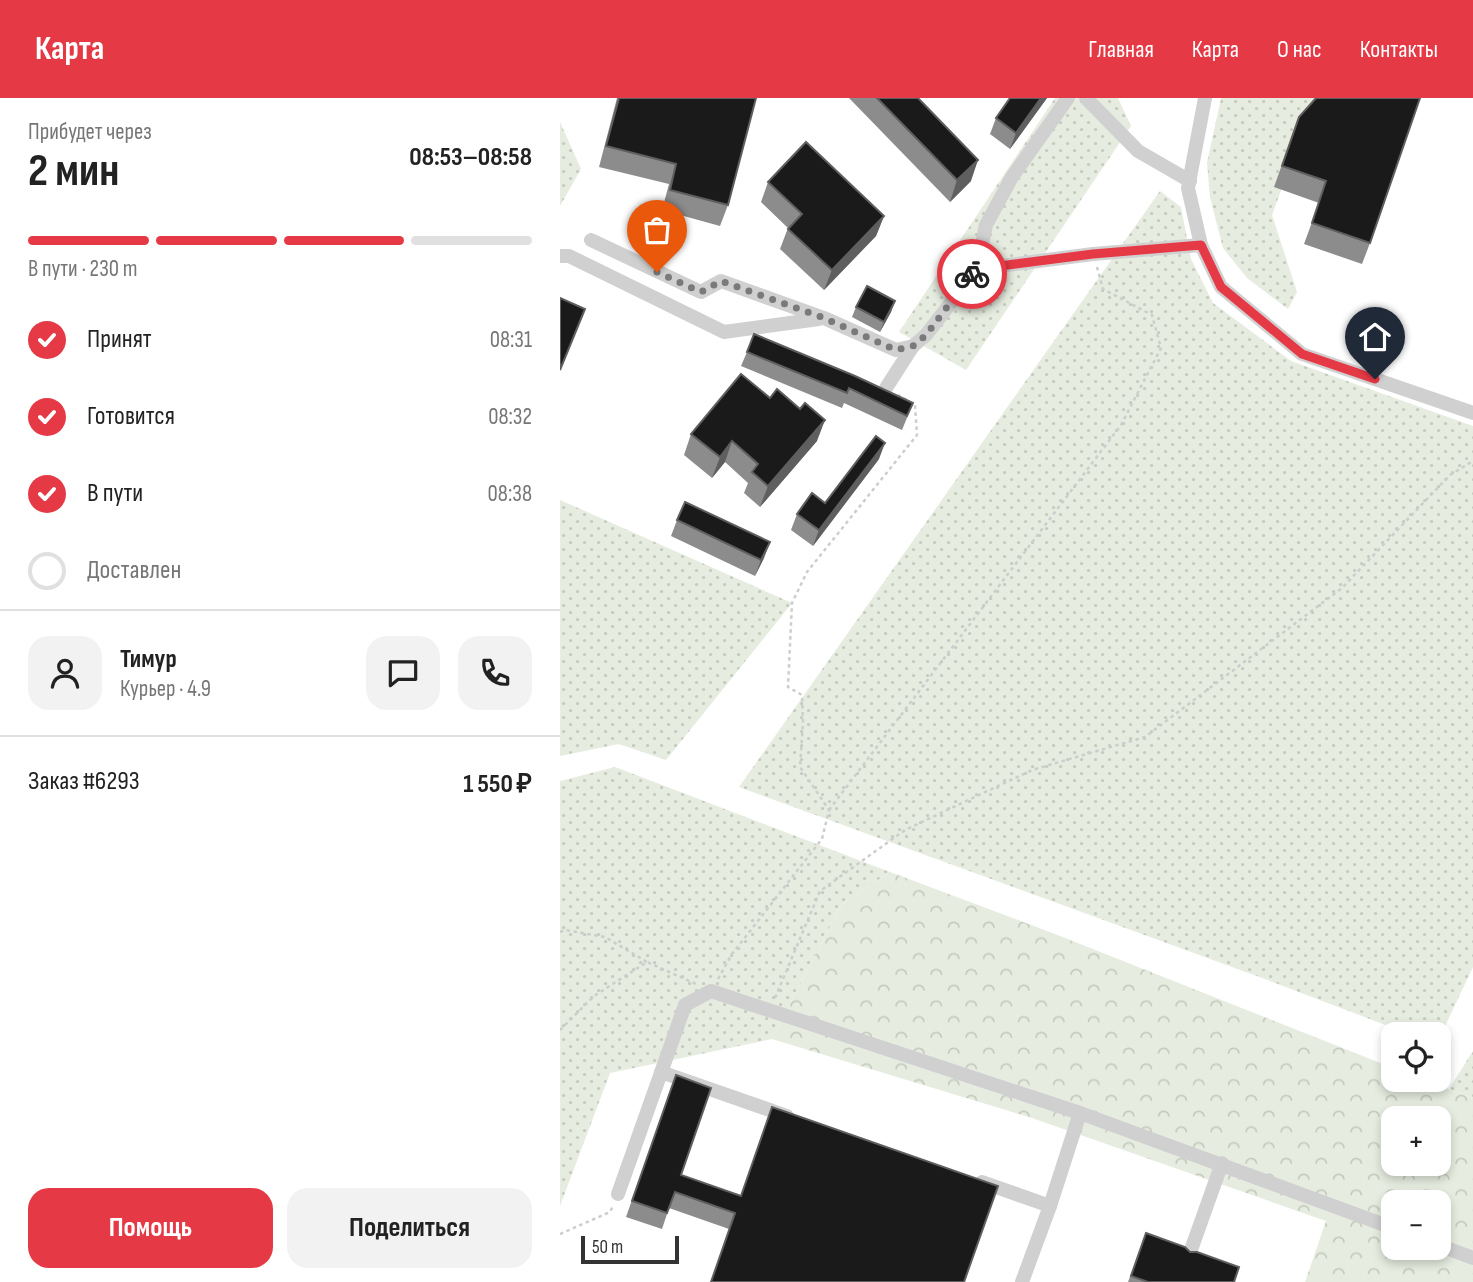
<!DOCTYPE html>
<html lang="ru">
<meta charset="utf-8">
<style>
body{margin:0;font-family:"Sofia Sans Condensed",sans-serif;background:#f2f2f2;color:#222;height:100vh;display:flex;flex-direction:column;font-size:26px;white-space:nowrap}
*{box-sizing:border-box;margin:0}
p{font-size:23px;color:#767676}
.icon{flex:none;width:38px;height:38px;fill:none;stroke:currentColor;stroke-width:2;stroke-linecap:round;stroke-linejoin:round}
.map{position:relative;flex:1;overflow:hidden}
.drawer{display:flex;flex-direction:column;background:#fff;width:560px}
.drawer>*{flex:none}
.fabs{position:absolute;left:821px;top:924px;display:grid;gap:14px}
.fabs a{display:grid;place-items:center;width:70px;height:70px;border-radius:14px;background:#fff;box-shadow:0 4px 10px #0003;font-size:35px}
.scale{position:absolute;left:21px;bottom:18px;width:98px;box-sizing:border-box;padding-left:7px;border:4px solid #333;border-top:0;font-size:19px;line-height:24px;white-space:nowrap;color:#333;-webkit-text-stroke:5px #fff;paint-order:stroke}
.pin{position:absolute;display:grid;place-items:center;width:60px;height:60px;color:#fff;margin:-72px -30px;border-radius:50% 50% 50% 0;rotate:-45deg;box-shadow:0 0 7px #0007}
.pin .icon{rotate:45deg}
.courier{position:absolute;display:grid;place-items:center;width:70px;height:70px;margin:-35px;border:5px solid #e63946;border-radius:50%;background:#fff;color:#222;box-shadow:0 2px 9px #0007}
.summary em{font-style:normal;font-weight:700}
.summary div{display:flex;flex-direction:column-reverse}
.summary{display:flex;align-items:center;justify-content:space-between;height:119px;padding:0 28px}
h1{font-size:46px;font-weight:700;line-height:52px}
.bar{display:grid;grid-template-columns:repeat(4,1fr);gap:10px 7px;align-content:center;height:84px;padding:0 28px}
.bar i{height:9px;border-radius:5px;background:#e0e0e0}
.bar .active{background:#e63946}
.bar p{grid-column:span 4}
.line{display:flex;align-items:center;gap:18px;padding:0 28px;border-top:2px solid #e0e0e0}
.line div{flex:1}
.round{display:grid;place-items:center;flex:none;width:74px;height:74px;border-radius:21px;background:#f2f2f2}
ol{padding:0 28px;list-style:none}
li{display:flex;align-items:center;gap:21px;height:77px}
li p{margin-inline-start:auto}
li .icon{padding:7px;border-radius:50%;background:#e63946;color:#fff;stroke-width:4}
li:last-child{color:#767676}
li i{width:38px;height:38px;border:4px solid #e0e0e0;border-radius:50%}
.button{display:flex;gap:14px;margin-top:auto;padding:14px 28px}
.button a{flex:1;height:80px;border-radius:21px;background:#e63946;color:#fff;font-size:28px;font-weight:700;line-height:80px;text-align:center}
.button a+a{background:#f2f2f2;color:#222}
header{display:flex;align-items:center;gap:42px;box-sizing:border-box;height:98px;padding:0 35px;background:#e63946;color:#fff}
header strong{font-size:33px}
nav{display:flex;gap:38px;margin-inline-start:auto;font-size:24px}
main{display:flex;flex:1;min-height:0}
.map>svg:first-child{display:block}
.grass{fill:url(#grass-dots)}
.forest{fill:url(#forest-crowns);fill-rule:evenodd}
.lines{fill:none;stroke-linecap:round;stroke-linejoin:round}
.path{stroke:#cdcdcd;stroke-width:2.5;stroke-dasharray:3.5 3.5;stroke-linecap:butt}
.minor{stroke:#d0d0d0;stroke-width:14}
.wall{fill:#8c8c8c}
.shaded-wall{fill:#5f5f5f}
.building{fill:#1a1a1a;stroke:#5f5f5f;stroke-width:2}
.done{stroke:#7a7a7a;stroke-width:7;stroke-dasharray:0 12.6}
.route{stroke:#e63946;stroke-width:9}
</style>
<header>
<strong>Карта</strong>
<nav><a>Главная</a><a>Карта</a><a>О нас</a><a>Контакты</a></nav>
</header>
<main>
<section class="drawer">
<div class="summary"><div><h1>2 мин</h1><p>Прибудет через</p></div><em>08:53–08:58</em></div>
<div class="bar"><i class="active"></i><i class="active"></i><i class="active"></i><i></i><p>В пути · 230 m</p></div>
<ol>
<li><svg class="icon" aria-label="check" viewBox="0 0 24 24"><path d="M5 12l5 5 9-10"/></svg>Принят<p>08:31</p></li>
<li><svg class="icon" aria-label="check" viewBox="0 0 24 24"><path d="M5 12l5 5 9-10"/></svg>Готовится<p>08:32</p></li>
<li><svg class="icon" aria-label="check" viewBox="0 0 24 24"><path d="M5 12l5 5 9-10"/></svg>В пути<p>08:38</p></li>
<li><i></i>Доставлен</li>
</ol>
<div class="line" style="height:126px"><a class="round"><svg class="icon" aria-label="person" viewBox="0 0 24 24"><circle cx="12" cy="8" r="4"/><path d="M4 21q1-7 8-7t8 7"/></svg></a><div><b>Тимур</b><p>Курьер · 4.9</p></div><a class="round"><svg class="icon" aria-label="chat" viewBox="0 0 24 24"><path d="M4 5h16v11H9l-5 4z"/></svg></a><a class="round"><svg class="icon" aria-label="phone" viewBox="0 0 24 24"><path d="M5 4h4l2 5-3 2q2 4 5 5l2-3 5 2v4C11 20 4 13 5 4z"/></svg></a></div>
<div class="line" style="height:91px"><div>Заказ #6293</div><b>1 550 ₽</b></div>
<div class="button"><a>Помощь</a><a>Поделиться</a></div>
</section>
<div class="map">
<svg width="913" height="1184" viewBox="0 0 913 1184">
<defs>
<pattern id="grass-dots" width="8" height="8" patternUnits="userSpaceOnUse" patternTransform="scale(1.75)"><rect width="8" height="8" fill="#e6ecdf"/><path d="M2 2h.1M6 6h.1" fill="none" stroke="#c6cbc0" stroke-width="1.8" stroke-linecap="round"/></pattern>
<pattern id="forest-crowns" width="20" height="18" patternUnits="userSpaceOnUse" patternTransform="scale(1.75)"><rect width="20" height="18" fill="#e6ecdf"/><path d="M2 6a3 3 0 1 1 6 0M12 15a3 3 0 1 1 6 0" fill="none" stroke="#c6cbc0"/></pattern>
</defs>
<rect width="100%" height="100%" fill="#fff"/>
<g class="grass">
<path d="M 495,0 L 558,0 L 571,28 L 406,272 L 339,234 Z"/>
<path d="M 661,0 L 755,0 L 712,117 L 737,194 L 728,211 L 687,180 L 663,150 L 650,99 L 647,65 Z"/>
<path d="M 0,24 L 21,71 L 0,108 Z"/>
<path d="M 600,93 L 621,109 L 631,161 L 653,205 L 731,263 L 913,328 L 913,869 L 879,941 L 878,936 L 849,936 L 705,881 L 179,689 Z"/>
<path d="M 0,402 L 232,505 L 106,662 L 59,646 L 0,658 Z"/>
<path d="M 55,669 L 330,774 L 281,807 L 212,941 L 50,975 L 0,1108 L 0,683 Z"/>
<path d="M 913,953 L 913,1000 L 889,991 Z"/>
</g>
<path class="forest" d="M 330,774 L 495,836 L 833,970 L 833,982 L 864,982 L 913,1000 L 913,1184 L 745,1184 L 766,1123 L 472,1020 L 212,941 L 281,807 ZM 833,1020 L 878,1020 L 878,1066 L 833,1066 ZM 833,1104 L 878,1104 L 878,1150 L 833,1150 Z"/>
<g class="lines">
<g class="path">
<path d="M 269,712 L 561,327 L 601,250 L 592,217 L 543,191 L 537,169"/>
<path d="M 0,834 L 5,832 L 45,839 L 87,864"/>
<path d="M 158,881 L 172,856 L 262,741 L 269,712 L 240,669 L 243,624 L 242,597 L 228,589 L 232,505 L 247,474 L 357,337 L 355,307 L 338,297"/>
<path d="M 215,900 L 260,793 L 345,732 L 472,672 L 585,639 L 782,490 L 890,377 L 913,363"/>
<path d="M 0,932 L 34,898 L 87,864 L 136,886"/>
<path d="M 0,1136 L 50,1114 L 53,1108"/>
</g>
<g class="minor">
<path d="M 526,0 L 578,53 L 630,83"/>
<path d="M 645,0 L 628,90 L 641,147 L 661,189 L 742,256 L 913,315"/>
<path d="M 31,142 L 141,194 L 161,183 L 264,220 L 336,252 L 353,248 L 366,237 L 417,171 L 533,156 L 641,147"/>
<path d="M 0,158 L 9,158 L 164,234 L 259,221"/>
<path d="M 417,171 L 426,127 L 452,79 L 508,0"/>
<path d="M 326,290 L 353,248"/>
<path d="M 101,974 L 227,1018"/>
<path d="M 422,1084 L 490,1108 L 520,1015"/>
<path d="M 58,1096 L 125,907 L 151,893 L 520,1015 L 833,1130"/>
<path d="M 878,1147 L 913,1160"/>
<path d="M 626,1166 L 662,1065"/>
<path d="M 462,1184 L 490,1108"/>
</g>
</g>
<g class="wall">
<path d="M 57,0 L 196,0 L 168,107 L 160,128 L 102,112 L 109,86 L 39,69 Z"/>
<path d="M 289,0 L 358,0 L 411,83 L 390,104 Z"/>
<path d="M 450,0 L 487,0 L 450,51 L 430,36 L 436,20 Z"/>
<path d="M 739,19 L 810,145 L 802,166 L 744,146 L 759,105 L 714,89 Z"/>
<path d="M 208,84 L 324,118 L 316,138 L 264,192 L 220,151 L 228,130 L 201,104 Z"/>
<path d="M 335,203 L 331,214 L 320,234 L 292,219 L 296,209 Z"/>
<path d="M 187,254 L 353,305 L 342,332 L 284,305 L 282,310 L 181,268 Z"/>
<path d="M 131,336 L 257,343 L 200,409 L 184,395 L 188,385 L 165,364 L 152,380 L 124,357 Z"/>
<path d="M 319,361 L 253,448 L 231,432 L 237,416 L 265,405 Z"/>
<path d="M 117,422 L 204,460 L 195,478 L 111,438 Z"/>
<path d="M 116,977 L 121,1077 L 181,1098 L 169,1131 L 109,1110 L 102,1131 L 66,1119 Z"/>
<path d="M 586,1135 L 630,1154 L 674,1184 L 568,1184 Z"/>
</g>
<g class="shaded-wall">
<path d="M 481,0 L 487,0 L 450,51 L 456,35 Z"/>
<path d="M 418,62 L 411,83 L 390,104 L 397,82 Z"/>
<path d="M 324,118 L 316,138 L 264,192 L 272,172 Z"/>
<path d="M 335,203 L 331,214 L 320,234 L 324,224 Z"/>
<path d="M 265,322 L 257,343 L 200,409 L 208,388 Z"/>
<path d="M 172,343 L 165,364 L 152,380 L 160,359 Z"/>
<path d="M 325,345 L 319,361 L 253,448 L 259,432 Z"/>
<path d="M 210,444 L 204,460 L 195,478 L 201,462 Z"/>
</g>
<g class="building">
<path d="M 59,0 L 196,0 L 168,107 L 110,92 L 116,66 L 46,48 Z"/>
<path d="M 317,0 L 358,0 L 418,62 L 397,82 Z"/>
<path d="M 450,0 L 481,0 L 456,35 L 436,20 Z"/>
<path d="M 756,0 L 860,0 L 810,145 L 752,125 L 766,83 L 722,68 L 739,19 Z"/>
<path d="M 246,44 L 324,118 L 272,172 L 228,131 L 242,116 L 208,84 Z"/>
<path d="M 307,188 L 335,203 L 324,224 L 296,209 Z"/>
<path d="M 0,200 L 25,211 L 0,272 Z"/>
<path d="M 194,236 L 295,278 L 353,305 L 347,318 L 289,290 L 287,295 L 187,254 Z"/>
<path d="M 181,276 L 210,300 L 217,291 L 240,311 L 245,305 L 265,322 L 208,388 L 192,374 L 198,366 L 172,343 L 160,359 L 131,336 Z"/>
<path d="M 316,338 L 325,345 L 259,432 L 237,416 L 252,395 L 265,405 Z"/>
<path d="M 125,404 L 210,444 L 201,462 L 117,422 Z"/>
<path d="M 116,977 L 151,990 L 121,1077 L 181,1098 L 212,1009 L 438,1088 L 404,1184 L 151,1184 L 175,1115 L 115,1094 L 107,1115 L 72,1103 Z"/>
<path d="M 586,1135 L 625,1149 L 630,1154 L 637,1154 L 679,1169 L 674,1184 L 588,1184 L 571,1178 Z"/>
</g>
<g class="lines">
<path class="done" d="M 97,174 L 141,194 L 161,183 L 264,220 L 336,252 L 353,248 L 366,237 L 412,176"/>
<path class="route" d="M 412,176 L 416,171 L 533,156 L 641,147 L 661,189 L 742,256 L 815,281"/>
</g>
</svg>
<div class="fabs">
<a><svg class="icon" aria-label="locate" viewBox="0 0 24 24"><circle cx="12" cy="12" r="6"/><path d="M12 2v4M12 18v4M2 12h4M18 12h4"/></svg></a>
<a>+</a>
<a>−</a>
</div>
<div class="scale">50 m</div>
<div class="pin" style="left:97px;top:174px;background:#ea580c"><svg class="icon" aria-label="bag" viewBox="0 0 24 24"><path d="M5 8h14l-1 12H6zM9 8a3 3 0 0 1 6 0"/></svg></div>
<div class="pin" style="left:815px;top:281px;background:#1f2937"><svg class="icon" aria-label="home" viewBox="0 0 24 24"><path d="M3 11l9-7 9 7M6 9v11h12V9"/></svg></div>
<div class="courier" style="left:412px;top:176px"><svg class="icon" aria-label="bike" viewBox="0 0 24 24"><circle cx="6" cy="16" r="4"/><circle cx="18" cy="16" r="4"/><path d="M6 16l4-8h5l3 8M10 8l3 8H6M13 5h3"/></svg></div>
</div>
</main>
